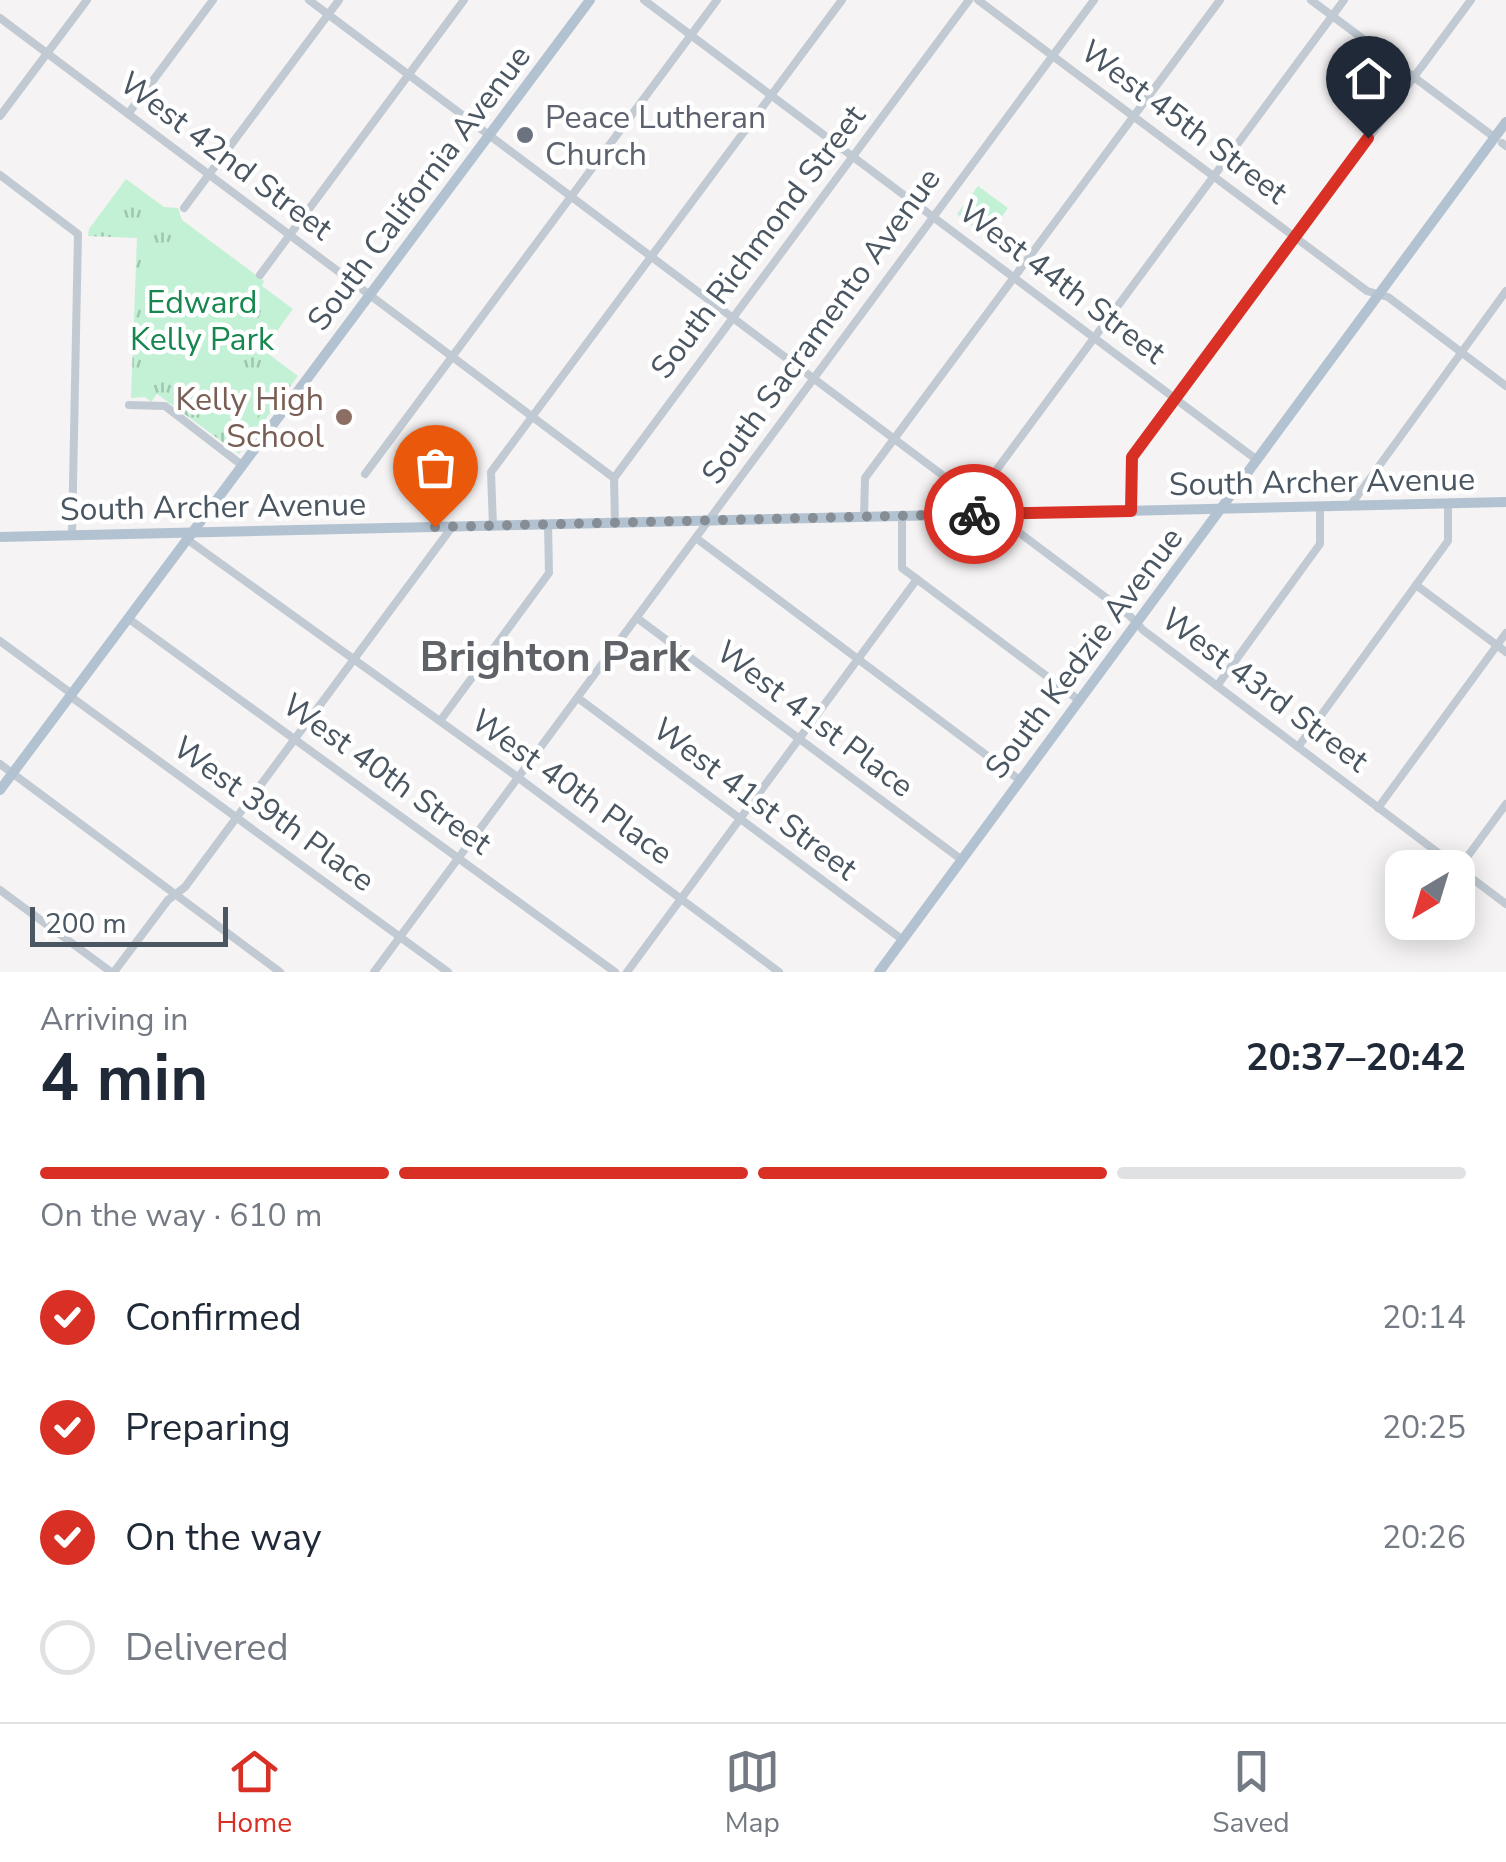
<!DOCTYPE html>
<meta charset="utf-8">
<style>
body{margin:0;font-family:"Nunito Sans",sans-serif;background:#f6f6f7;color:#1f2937;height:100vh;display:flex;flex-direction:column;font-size:38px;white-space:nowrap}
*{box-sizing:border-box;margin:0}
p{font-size:32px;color:#747a83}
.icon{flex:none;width:55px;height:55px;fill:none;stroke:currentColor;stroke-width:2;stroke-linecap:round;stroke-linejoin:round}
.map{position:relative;height:972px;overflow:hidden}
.panel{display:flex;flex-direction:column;background:#fff;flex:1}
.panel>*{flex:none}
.needle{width:65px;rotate:218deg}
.fabs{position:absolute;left:1385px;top:850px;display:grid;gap:20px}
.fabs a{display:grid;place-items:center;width:90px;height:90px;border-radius:20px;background:#fff;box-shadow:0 5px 25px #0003;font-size:50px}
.scale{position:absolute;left:30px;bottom:25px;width:198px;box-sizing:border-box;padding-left:10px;border:5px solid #4a5661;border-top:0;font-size:28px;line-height:35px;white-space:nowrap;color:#4a5661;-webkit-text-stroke:8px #fff;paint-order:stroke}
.pin{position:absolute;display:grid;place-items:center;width:85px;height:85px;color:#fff;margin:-102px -42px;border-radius:50% 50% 50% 0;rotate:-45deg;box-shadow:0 0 10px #0007}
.pin .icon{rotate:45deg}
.courier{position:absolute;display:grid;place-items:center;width:100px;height:100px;margin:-50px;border:8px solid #d93025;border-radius:50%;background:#fff;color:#222;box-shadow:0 2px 12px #0007}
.headline em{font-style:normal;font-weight:700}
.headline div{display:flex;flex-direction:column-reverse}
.headline{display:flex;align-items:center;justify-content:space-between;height:170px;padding:0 40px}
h1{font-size:65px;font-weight:700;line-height:75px}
.bar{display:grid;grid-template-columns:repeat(4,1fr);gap:15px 10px;align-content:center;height:120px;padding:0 40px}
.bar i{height:12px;border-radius:8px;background:#e0e1e3}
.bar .on{background:#d93025}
.bar p{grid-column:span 4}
ol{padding:0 40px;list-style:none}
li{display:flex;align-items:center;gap:30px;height:110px}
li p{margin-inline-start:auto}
li .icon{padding:10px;border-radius:50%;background:#d93025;color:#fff;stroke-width:4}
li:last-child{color:#747a83}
li i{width:55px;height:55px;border:5px solid #e0e1e3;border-radius:50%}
.tabs{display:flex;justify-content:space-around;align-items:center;height:140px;border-top:2px solid #e0e1e3;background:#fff;font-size:28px;color:#747a83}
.tabs a{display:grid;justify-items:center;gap:5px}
.tabs .on{color:#d93025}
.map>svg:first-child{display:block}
.park{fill:url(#park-tufts)}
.pitch{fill:#c3f1d5}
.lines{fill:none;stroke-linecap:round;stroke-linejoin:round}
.minor{stroke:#c1cad2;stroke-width:8}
.major{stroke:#b3c2d1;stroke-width:10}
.done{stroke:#868d94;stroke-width:10;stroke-dasharray:0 18}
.route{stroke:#d93025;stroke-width:12}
.worship-dot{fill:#6b7280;stroke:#fff;stroke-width:4}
.education-dot{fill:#8d6e63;stroke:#fff;stroke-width:4}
.labels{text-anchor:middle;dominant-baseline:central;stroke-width:9;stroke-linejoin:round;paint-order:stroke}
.worship-label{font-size:32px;fill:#5b616d;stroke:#fff;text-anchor:start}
.street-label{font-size:32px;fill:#4a5661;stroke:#fff}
.park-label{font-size:32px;fill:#17864f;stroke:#fff}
.education-label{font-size:32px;fill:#785e54;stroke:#fff;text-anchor:end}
.district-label{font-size:42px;font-weight:bold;fill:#5f6368;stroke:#fff}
</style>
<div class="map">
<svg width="1506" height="972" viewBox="0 0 1506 972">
<defs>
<pattern id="park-tufts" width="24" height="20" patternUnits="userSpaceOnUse" patternTransform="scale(2.5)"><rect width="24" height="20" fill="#c3f1d5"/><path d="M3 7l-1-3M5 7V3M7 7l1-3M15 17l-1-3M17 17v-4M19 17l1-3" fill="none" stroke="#a0c6b0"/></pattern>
</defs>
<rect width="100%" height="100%" fill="#f5f3f3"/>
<path class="park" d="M 126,179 L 164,207 L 178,208 L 182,220 L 264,281 L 262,286 L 293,309 L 263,350 L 298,376 L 239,454 L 157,394 L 151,402 L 145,397 L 131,398 L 137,238 L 88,236 L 89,229 Z"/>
<g class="pitch">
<path d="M 978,186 L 1008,208 L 987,237 L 957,214 Z"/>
<path d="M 166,241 L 203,261 L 248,297 L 242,312 L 196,374 L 141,372 L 145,257 Z"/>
<path d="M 249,370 L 272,374 L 284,381 L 238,443 L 181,402 L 213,377 Z"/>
</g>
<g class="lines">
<g class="minor">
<path d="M 309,0 L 1129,615 L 1143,630 L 1506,904"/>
<path d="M 644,0 L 1257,460"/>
<path d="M 978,0 L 1367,291 L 1388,297 L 1506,386"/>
<path d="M 1311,0 L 1494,137"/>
<path d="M 0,18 L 614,478"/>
<path d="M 128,114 L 213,0"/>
<path d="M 0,116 L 87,0"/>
<path d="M 1502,143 L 1506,146"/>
<path d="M 0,175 L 78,234 L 72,535"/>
<path d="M 184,208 L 339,0"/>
<path d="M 260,275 L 464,0"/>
<path d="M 129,405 L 165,406 L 243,466"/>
<path d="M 365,474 L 717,0"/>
<path d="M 975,499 L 1344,0"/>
<path d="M 1350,506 L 1506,291"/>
<path d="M 1131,511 L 1132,457 L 1471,0"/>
<path d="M 902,516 L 902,568 L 1080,701"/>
<path d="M 864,517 L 865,478 L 1220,0"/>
<path d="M 615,523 L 614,478 L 969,0"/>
<path d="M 493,526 L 491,472 L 842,0"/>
<path d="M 696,538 L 1021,781"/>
<path d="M 188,540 L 512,773 L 779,972"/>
<path d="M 1416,585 L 1506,652"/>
<path d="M 637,618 L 962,860"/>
<path d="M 129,619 L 615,972"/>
<path d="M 0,641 L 72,694"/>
<path d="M 1217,686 L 1320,544 L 1320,507"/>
<path d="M 70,696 L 448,972"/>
<path d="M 578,698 L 903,940"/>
<path d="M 440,721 L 549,573 L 548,524"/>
<path d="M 1298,747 L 1448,541 L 1448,504"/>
<path d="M 0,764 L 280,972"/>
<path d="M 1378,808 L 1506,633"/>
<path d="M 1459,868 L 1506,804"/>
<path d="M 0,890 L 111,972"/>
<path d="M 114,972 L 168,900 L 185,887 L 452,527"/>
<path d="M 374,972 L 1094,0"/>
<path d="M 627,972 L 917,579"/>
</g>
<g class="major">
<path d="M 0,537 L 1506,502"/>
<path d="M 0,790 L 590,0"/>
<path d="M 879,972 L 1506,122"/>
</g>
</g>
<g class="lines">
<path class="done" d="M 435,527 L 974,514"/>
<path class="route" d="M 974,514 L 1131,511 L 1132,457 L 1368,138"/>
</g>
<circle class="worship-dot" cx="525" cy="135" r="10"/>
<circle class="education-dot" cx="344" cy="417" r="10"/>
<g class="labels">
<g class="worship-label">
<text x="545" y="117">Peace Lutheran<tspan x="545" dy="37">Church</tspan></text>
</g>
<g class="street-label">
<text transform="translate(1184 122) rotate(37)">West 45th Street</text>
<text transform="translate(226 156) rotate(37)">West 42nd Street</text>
<text transform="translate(419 188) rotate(-53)">South California Avenue</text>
<text transform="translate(758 242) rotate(-53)">South Richmond Street</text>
<text transform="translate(1062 282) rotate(37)">West 44th Street</text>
<text transform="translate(821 326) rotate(-54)">South Sacramento Avenue</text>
<text transform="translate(1322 482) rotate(-1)">South Archer Avenue</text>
<text transform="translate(213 507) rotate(-1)">South Archer Avenue</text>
<text transform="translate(1084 653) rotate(-53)">South Kedzie Avenue</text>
<text transform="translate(1265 690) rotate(37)">West 43rd Street</text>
<text transform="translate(815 719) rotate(37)">West 41st Place</text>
<text transform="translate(387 774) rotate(36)">West 40th Street</text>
<text transform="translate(572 787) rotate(36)">West 40th Place</text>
<text transform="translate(755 799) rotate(37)">West 41st Street</text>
<text transform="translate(274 814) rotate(36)">West 39th Place</text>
</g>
<g class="park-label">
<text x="202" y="302">Edward<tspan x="202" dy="37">Kelly Park</tspan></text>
</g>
<g class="education-label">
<text x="324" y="399">Kelly High<tspan x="324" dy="37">School</tspan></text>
</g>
<g class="district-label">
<text x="555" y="657">Brighton Park</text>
</g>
</g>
</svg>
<div class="fabs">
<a><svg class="needle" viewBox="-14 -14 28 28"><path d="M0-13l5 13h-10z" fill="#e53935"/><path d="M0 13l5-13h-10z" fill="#747a83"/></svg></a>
</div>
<div class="scale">200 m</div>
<div class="pin" style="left:435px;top:527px;background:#ea580c"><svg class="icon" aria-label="bag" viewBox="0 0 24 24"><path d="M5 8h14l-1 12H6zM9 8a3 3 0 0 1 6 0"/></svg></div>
<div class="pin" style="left:1368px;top:138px;background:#1f2937"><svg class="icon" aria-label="home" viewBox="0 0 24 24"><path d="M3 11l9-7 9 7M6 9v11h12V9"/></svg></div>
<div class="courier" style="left:974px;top:514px"><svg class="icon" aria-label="bike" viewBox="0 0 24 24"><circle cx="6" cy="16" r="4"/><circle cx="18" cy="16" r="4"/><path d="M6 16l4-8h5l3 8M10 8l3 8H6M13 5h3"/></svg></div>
</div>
<section class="panel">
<div class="headline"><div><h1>4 min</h1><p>Arriving in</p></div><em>20:37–20:42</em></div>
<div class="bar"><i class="on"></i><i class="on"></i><i class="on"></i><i></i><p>On the way · 610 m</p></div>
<ol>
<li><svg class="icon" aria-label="check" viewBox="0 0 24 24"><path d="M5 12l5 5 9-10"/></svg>Confirmed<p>20:14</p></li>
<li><svg class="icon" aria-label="check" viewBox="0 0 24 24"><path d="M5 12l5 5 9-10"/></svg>Preparing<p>20:25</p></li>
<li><svg class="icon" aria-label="check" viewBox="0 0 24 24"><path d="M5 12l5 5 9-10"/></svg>On the way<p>20:26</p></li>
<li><i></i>Delivered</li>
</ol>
</section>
<nav class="tabs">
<a class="on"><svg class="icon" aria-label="home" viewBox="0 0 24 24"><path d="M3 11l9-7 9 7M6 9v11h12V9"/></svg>Home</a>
<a><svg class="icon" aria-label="map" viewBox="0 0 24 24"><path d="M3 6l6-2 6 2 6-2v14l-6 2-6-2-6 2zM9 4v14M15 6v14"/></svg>Map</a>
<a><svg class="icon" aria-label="saved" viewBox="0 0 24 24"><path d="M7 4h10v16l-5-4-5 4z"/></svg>Saved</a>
</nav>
